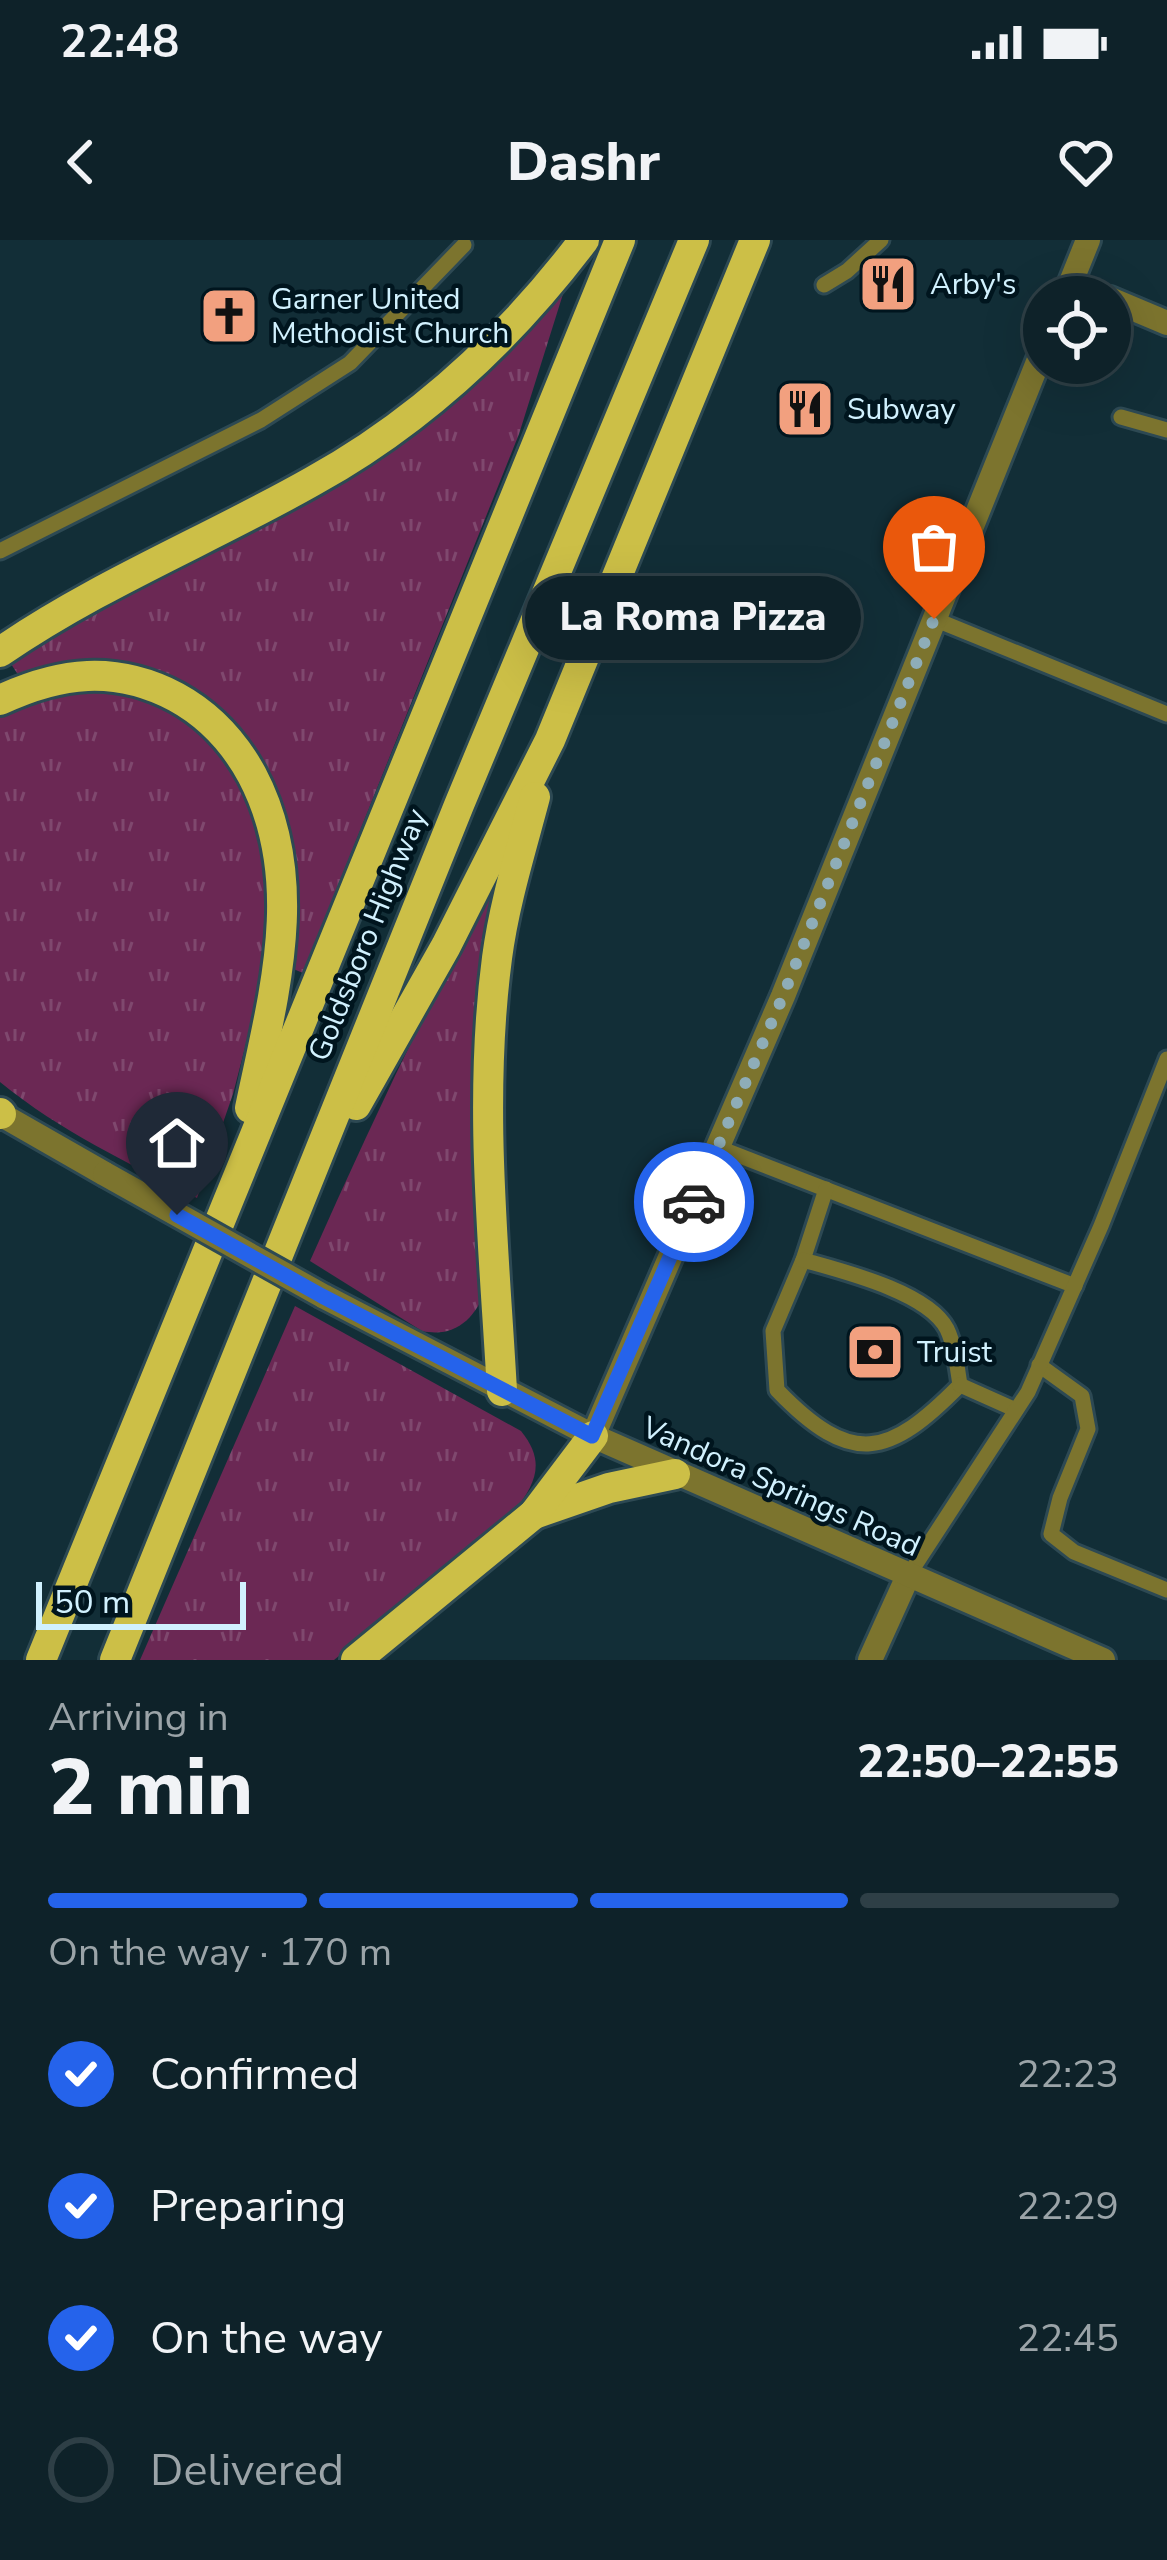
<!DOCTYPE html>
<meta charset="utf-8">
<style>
body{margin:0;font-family:"Nunito Sans",sans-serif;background:#1c2f35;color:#f1f3f6;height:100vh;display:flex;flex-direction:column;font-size:45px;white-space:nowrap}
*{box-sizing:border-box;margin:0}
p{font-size:39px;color:#9ba4a8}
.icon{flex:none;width:66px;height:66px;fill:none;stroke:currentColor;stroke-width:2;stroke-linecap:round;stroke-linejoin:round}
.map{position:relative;height:1420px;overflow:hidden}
.details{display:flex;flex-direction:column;background:#0e2229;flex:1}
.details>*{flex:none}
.buttons{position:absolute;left:1023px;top:36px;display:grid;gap:24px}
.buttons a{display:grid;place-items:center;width:108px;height:108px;border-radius:50%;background:#0e2229;box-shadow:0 12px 48px #0002,0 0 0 3px #2e3f46;font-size:60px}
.scale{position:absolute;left:36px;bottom:30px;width:210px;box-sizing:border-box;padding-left:12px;border:6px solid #d1f1fe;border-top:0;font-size:33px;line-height:42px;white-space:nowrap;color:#d1f1fe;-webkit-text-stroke:9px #00151e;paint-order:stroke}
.pin{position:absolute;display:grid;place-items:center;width:102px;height:102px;color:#fff;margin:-123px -51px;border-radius:50% 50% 50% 0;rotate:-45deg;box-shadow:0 0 12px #0007}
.pin .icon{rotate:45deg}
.courier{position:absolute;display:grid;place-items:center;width:120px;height:120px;margin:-60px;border:9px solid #2563eb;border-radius:50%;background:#fff;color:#222;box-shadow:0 3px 15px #0007}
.bubble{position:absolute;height:84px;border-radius:42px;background:#0e2229;box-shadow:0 12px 48px #0002,0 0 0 3px #2e3f46;font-size:39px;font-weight:800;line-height:84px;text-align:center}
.overview em{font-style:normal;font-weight:800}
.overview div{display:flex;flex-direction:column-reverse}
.overview{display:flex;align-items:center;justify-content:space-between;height:204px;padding:0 48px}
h1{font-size:78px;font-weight:800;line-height:90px}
.bar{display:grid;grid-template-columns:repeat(4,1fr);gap:18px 12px;align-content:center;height:144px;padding:0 48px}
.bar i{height:15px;border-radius:9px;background:#2e3f46}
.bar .selected{background:#2563eb}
.bar p{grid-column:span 4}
ol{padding:0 48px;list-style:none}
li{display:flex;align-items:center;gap:36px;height:132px}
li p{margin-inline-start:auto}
li .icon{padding:12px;border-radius:50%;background:#2563eb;color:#fff;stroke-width:4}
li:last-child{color:#9ba4a8}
li i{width:66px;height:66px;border:6px solid #2e3f46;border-radius:50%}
.status{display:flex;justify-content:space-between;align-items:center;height:84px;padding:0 60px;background:#0e2229;direction:ltr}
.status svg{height:33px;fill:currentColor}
header{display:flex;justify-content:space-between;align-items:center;height:156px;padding:0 48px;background:#0e2229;font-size:54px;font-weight:800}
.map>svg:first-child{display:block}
.grass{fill:url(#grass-tufts)}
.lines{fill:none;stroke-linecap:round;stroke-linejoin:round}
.service-casing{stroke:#2d4953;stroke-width:21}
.minor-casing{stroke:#2d4953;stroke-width:30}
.tertiary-casing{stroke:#2d4953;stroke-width:30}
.primary-casing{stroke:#2d4953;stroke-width:36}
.service{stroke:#7c742e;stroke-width:15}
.minor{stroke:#7c742e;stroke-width:24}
.tertiary{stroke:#7c742e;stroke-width:24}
.primary{stroke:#ccbf47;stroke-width:30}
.tertiary-bridge-casing{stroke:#2d4953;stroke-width:30;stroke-linecap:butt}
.tertiary-bridge{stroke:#7c742e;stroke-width:24}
.done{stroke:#8eadb8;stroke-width:12;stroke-dasharray:0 21.6}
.route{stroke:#2563eb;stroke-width:15}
.labels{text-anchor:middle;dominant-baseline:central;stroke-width:9;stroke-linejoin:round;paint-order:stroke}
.poi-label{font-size:30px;fill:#d1f1fe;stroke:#00151e;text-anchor:start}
.street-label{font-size:30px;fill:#d1f1fe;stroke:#00151e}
</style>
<div class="status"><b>22:48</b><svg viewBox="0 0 49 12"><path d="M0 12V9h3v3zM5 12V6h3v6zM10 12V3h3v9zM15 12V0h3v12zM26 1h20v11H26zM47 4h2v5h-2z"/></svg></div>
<header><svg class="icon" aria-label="back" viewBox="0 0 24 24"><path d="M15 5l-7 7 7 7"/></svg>Dashr<svg class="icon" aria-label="heart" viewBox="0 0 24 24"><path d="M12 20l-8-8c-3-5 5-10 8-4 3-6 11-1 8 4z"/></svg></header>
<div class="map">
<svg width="1167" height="1420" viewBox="0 0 1167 1420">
<defs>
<pattern id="grass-tufts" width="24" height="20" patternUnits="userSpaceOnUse" patternTransform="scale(3)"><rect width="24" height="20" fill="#6b2854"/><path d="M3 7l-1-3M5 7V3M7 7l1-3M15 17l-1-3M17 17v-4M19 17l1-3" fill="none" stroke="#7f486e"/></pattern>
</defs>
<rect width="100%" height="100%" fill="#122e37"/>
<g class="grass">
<path d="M 563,54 L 519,194 L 303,733 L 291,728 C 298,642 301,571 246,498 C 232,479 212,459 190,450 C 173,444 154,442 136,438 C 86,427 69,418 19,436 L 7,418 L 497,119 Z"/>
<path d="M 91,447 L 149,458 L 201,487 L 225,514 L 258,577 L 270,657 L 263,738 L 233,854 L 197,958 C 128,923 60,891 0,842 L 0,476 L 21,463 Z"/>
<path d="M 497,634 L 504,636 L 486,1049 C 475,1079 455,1098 422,1091 L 310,1021 C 368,890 429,761 497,634 Z"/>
<path d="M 295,1066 L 521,1191 C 546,1222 536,1243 514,1272 L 334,1420 L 140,1420 Z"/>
</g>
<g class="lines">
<g class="service-casing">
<g id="service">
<path d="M 824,45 L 847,31 L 881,0"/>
<path d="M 1121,177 L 1167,190"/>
<path d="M 0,311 L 261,180 L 350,123 L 464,5"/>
<path d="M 934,379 L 1167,474"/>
<path d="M 717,907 L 1075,1046"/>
<path d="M 826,949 L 803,1020 L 773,1091 L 777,1150 C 852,1228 889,1217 960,1145"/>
<path d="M 803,1020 C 842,1031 928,1052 947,1089 C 955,1106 957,1126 960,1145"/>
<path d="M 1039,1125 L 1082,1156 L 1088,1189 L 1060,1258 L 1051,1294 L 1074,1312 L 1167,1350"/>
<path d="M 960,1145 L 1016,1170"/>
<path d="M 908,1336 L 1028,1152 L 1101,986 L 1167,819"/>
</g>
</g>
<g class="minor-casing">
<g id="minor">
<path d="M 1110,59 L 1167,83"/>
<path d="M 870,1420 L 908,1336"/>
</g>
</g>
<g class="tertiary-casing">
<g id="tertiary">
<path d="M 1065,57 L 1088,0"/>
<path d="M 0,874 L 105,934"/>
<path d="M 323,1056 L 593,1196 L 1103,1420"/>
<path d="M 593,1196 L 783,756 L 1044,107"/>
</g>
</g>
<g class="primary-casing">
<g id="primary">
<path d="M 0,412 C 99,344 209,300 313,241 C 421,181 510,98 584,0"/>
<path d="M 0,460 C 60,432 115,425 176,457 C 209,475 234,502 252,535 C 308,641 273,757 250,868"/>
<path d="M 356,865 L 446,706 L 550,500 L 755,0"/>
<path d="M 0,873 L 1,874"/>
<path d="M 502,1151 C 494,1007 478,862 497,718 C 504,664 521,610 535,557"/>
<path d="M 534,1274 L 609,1248 L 675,1234"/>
<path d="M 41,1420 L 620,0"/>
<path d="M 115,1420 L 459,565 L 694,0"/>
<path d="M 356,1420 L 534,1274 L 593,1196"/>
</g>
</g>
<use href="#service" class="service"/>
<use href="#minor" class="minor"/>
<use href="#tertiary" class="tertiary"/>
<use href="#primary" class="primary"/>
<g class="tertiary-bridge-casing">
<path id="tertiary-bridge" d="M 105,934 L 323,1056"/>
</g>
<use href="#tertiary-bridge" class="tertiary-bridge"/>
</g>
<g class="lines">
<path class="done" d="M 694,962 L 783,756 L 934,379"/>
<path class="route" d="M 177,975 L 322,1056 L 592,1196 L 694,962"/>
</g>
<defs>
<g id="restaurant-square" transform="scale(3)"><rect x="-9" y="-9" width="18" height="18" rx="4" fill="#f2a07f" stroke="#00151e"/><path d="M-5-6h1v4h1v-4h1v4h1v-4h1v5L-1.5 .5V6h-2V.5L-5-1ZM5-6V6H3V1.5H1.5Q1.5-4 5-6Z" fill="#111"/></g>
<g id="church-square" transform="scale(3)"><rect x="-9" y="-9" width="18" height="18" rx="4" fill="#f2a07f" stroke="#00151e"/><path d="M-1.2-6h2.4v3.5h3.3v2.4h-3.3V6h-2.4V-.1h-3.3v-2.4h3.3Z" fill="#111"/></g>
<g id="bank-square" transform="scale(3)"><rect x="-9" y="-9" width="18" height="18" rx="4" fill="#f2a07f" stroke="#00151e"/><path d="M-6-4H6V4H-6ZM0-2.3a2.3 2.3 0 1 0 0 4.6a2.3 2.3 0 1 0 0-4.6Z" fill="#111"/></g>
</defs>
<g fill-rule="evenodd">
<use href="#restaurant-square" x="888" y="44"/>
<use href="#church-square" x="229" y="76"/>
<use href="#restaurant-square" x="805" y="169"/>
<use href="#bank-square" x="875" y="1112"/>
</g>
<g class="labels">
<g class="poi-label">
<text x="930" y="44">Arby's</text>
<text x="271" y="59">Garner United<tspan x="271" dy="34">Methodist Church</tspan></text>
<text x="847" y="169">Subway</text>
<text x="917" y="1112">Truist</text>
</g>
<g class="street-label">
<text transform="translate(368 695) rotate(-68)">Goldsboro Highway</text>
<text transform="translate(781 1247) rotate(24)">Vandora Springs Road</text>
</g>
</g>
</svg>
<div class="buttons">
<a><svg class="icon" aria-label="locate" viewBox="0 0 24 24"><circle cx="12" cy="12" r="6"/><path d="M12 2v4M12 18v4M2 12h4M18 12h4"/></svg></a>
</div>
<div class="scale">50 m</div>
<div class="pin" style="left:934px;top:379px;background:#ea580c"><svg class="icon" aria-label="bag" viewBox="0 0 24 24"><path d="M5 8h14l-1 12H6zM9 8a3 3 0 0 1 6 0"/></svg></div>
<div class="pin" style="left:177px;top:975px;background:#1f2937"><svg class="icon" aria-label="home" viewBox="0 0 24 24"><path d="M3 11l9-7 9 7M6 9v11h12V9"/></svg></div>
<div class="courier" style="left:694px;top:962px"><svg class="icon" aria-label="car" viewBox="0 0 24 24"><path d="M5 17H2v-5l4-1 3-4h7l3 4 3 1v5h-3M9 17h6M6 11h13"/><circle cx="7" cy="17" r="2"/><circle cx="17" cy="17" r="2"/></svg></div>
<div class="bubble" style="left:525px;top:336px;width:336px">La Roma Pizza</div>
</div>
<section class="details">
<div class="overview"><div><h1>2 min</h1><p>Arriving in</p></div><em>22:50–22:55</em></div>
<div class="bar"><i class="selected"></i><i class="selected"></i><i class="selected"></i><i></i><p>On the way · 170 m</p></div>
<ol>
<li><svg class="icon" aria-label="check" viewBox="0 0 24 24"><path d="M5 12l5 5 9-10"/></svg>Confirmed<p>22:23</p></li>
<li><svg class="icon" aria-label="check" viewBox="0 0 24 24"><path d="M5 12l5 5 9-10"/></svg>Preparing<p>22:29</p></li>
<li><svg class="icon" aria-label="check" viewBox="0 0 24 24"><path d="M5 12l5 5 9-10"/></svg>On the way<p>22:45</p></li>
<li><i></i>Delivered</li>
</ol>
</section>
